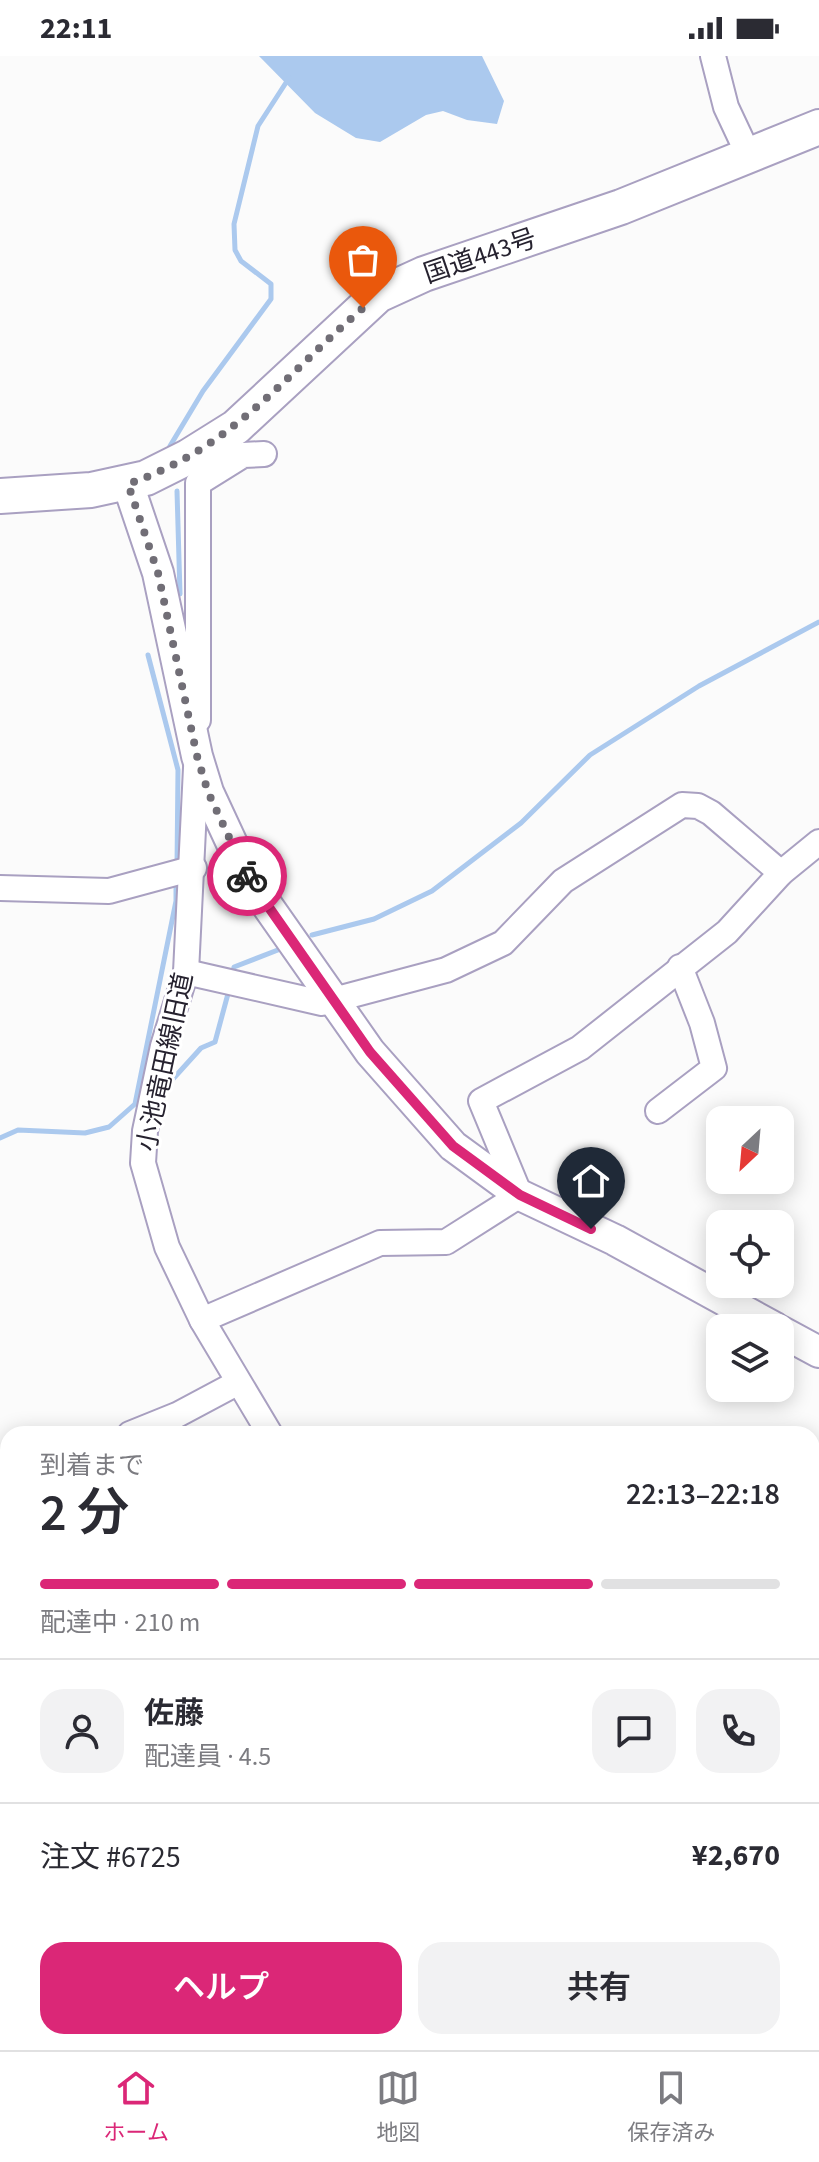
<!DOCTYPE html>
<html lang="ja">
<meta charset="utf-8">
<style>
body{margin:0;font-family:"Source Sans 3","Noto Sans JP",sans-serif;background:#f2f2f3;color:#2b2b33;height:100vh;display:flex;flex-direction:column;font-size:30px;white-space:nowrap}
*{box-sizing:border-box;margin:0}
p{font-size:26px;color:#7c7c81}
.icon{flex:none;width:44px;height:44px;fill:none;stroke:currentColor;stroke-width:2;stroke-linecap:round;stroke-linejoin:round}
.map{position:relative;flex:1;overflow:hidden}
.details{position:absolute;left:0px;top:1370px;width:820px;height:624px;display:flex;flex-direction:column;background:#fff;border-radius:24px 24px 0 0;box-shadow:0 4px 20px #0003}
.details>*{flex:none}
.needle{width:52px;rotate:206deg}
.fabs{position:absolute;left:706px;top:1050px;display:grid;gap:16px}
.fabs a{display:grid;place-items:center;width:88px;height:88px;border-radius:16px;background:#fff;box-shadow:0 4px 20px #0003;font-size:40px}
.pin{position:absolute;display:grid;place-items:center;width:68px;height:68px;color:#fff;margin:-82px -34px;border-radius:50% 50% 50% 0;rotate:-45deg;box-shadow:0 0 8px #0007}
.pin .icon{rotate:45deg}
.courier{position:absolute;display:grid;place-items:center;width:80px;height:80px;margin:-40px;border:6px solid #db2777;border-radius:50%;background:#fff;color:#222;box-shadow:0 2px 10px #0007}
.head em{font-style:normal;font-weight:600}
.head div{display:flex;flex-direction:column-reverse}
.head{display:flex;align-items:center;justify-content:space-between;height:136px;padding:0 40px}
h1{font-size:52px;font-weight:600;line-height:60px}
.bar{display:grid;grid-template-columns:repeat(4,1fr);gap:12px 8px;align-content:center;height:96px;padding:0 40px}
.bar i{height:10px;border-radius:6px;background:#e1e1e2}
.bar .active{background:#db2777}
.bar p{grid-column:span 4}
.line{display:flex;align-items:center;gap:20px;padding:0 40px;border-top:2px solid #e1e1e2}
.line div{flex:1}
.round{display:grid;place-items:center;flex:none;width:84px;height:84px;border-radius:24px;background:#f2f2f3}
.button{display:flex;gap:16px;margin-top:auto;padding:16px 40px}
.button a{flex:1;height:92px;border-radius:24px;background:#db2777;color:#fff;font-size:32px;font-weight:600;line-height:92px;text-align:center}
.button a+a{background:#f2f2f3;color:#2b2b33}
.status{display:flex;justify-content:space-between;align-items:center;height:56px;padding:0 40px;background:#fff;direction:ltr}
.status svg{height:22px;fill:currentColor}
.tabs{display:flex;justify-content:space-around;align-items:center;height:112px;border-top:2px solid #e1e1e2;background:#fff;font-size:22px;color:#7c7c81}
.tabs a{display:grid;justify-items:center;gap:4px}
.tabs .active{color:#db2777}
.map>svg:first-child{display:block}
.water{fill:#abc9ee}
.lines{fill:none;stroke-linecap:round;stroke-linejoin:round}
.stream{stroke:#abc9ee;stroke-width:5}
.minor-casing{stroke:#a9a0c1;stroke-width:28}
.major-casing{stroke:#a9a0c1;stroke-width:34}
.highway-casing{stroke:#a9a0c1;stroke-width:38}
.minor{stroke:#fff;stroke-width:24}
.major{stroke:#fff;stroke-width:30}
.highway{stroke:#fff;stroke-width:34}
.done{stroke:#716e76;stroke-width:8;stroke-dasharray:0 14.4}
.route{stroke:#db2777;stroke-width:10}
.labels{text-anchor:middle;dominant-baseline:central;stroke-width:6;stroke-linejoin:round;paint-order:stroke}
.street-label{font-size:26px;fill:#26222f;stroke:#fff}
</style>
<div class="status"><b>22:11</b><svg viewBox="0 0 49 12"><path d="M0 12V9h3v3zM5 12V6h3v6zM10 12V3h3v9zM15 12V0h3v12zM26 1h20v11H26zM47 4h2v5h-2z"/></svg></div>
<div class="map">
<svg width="819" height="1994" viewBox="0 0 819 1994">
<rect width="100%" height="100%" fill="#fbfbfb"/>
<path class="water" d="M 259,0 L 482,0 L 504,45 L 497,68 L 467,64 L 443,55 L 426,59 L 380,86 L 356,82 L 315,57 Z"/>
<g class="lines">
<g class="stream">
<path d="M 170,390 L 203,335 L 271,243 L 271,228 L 241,205 L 235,194 L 234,168 L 258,70 L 289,22"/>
<path d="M 177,435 L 180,538"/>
<path d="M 148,599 L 178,714 L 177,810"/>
<path d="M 312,879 L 374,863 L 432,835 L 521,767 L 590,699 L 699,630 L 819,566"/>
<path d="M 232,921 L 234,911 L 283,892"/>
<path d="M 163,1034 L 201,992 L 215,986 L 229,934"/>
<path d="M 0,1082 L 18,1074 L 85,1077 L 109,1071 L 135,1048 L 176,845 L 176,824"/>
</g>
<g class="minor-casing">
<g id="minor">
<path d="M 713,0 L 726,51 L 749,100"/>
<path d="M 198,664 L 198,427 L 243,399 L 264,398"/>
<path d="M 196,712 L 186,916 L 163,990 L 145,1075 L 143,1107 L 167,1191 L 202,1264 L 270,1378"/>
<path d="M 0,832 L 109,835 L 194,812"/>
<path d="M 186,916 L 322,947 L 446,914 L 503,887 L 563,825 L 682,749 L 698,750 L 711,757 L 781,817"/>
<path d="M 658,1055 L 714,1012 L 702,967 L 680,911"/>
<path d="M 202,1264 L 380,1187 L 446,1186 L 520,1139 L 481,1045 L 580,992 L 727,876 L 781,817 L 819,786"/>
<path d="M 130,1378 L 177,1359 L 237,1327"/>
<path d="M 0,1430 L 8,1461"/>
<path d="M 812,1581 L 819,1581"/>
<path d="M 0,1785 L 8,1765"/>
<path d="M 0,1943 L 8,1943"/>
<path d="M 276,1986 L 276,1994"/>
<path d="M 596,1986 L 602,1994"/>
</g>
</g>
<g class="major-casing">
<g id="major">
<path d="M 128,428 L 158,517 L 197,700 L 208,736 L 248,822 L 370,996 L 453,1090 L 520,1139 L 615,1184 L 775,1272"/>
<path d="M 780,1275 L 819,1296"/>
</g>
</g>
<g class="highway-casing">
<path id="highway" d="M 0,440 L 91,434 L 146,422 L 188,401 L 236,371 L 378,239 L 424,218 L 621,151 L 819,71"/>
</g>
<use href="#minor" class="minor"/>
<use href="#major" class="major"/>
<use href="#highway" class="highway"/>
</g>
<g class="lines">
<path class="done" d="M 247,820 L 208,736 L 197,700 L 158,517 L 128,428 C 234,391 282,322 363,252"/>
<path class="route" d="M 247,820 L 370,996 L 453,1090 L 520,1139 L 591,1173"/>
</g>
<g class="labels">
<g class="street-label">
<text transform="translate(480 200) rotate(-19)">国道443号</text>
<text transform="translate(165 1006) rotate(-78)">小池竜田線旧道</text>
</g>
</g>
</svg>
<div class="fabs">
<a><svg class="needle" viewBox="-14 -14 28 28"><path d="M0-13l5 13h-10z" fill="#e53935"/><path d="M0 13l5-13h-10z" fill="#7c7c81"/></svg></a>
<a><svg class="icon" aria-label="locate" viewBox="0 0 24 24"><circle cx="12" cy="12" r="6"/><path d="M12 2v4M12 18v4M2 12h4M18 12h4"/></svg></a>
<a><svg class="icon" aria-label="layers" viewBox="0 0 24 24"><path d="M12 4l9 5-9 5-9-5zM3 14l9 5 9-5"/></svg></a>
</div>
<div class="pin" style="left:363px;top:252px;background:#ea580c"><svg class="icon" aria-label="bag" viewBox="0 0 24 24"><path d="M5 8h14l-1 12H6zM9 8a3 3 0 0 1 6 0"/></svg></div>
<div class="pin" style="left:591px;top:1173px;background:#1f2937"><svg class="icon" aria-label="home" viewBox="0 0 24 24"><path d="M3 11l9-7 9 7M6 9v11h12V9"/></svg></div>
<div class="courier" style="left:247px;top:820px"><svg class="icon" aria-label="bike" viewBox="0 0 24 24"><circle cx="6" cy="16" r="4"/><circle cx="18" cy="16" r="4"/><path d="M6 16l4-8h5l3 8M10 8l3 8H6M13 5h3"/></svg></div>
<section class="details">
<div class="head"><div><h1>2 分</h1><p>到着まで</p></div><em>22:13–22:18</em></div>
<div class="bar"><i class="active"></i><i class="active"></i><i class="active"></i><i></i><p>配達中 · 210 m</p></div>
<div class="line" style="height:144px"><a class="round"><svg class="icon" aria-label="person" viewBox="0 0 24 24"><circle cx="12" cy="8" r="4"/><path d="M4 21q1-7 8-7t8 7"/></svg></a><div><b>佐藤</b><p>配達員 · 4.5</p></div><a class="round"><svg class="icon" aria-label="chat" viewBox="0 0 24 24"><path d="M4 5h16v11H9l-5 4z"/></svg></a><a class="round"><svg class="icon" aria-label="phone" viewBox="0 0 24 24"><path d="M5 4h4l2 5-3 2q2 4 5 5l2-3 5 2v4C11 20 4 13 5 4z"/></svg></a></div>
<div class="line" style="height:104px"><div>注文 #6725</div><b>¥2,670</b></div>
<div class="button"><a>ヘルプ</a><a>共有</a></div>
</section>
</div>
<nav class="tabs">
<a class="active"><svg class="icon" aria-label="home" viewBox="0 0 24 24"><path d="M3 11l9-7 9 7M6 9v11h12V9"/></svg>ホーム</a>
<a><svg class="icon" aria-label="map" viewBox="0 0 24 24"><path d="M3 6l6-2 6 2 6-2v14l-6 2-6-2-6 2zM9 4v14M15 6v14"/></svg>地図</a>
<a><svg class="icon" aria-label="saved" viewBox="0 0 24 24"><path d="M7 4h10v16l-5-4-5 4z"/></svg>保存済み</a>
</nav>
